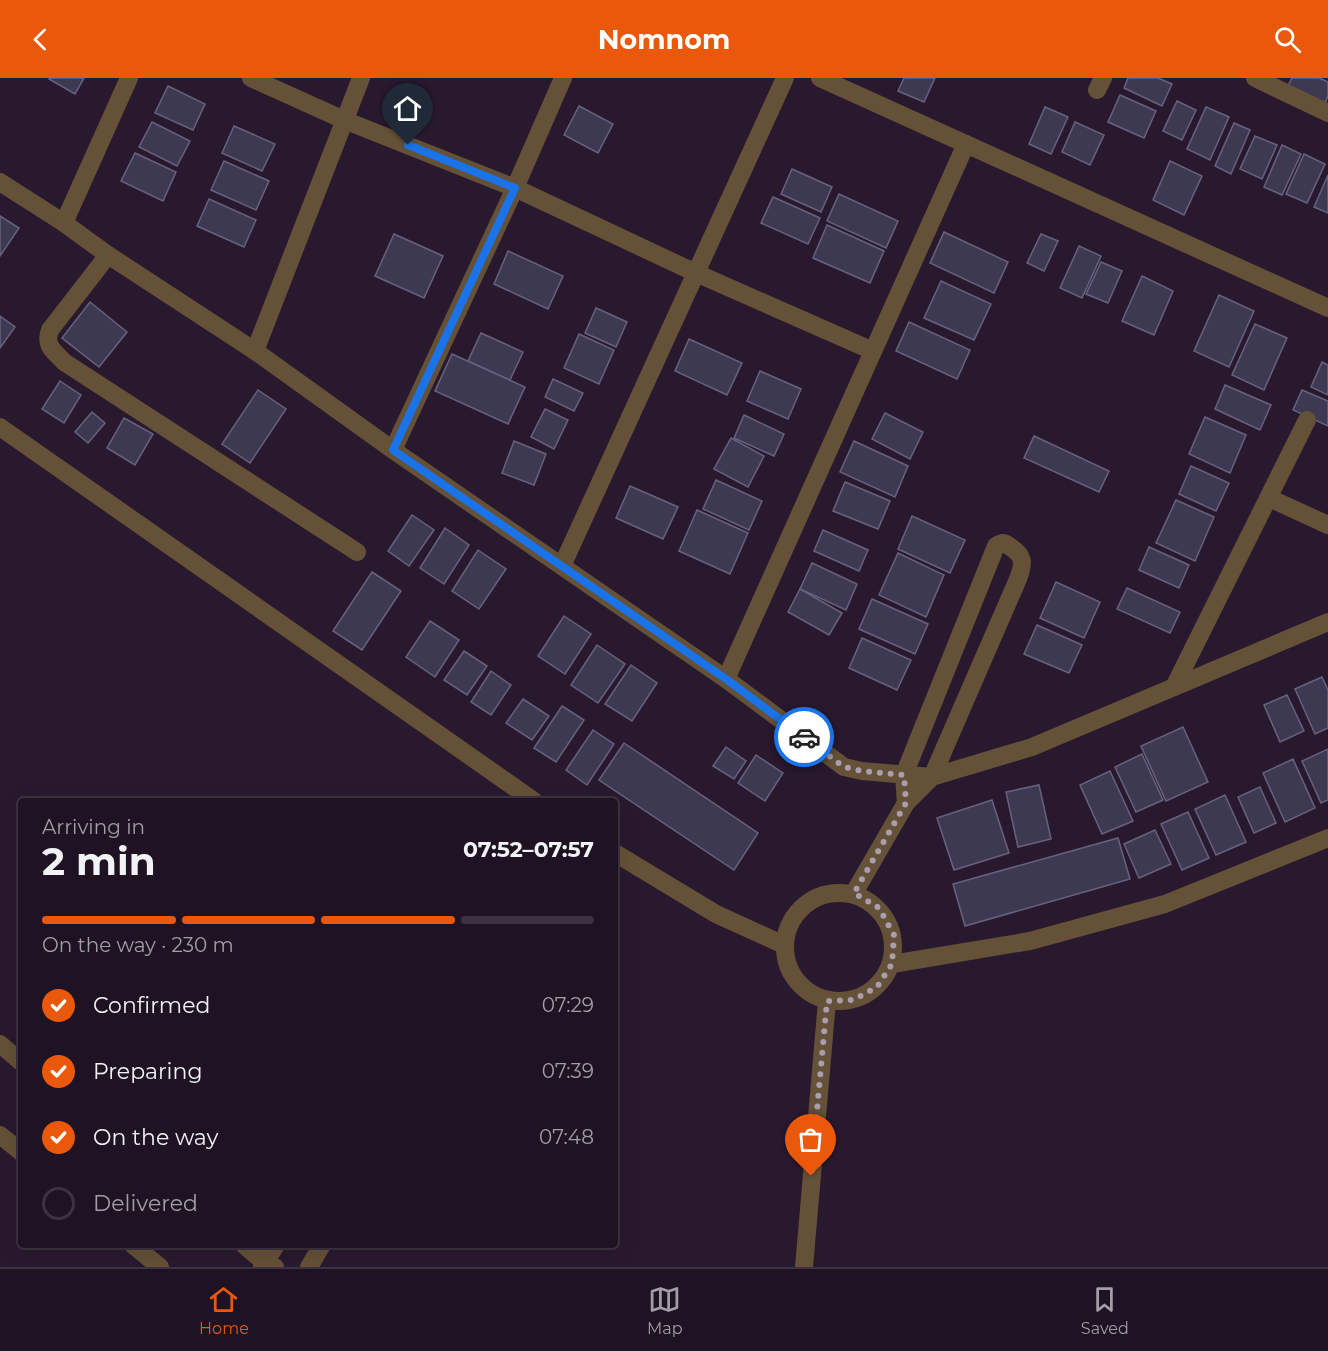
<!DOCTYPE html>
<meta charset="utf-8">
<style>
body{margin:0;font-family:Montserrat,sans-serif;background:#2c2030;color:#f1f3f6;height:100vh;display:flex;flex-direction:column;font-size:22px;white-space:nowrap}
*{box-sizing:border-box;margin:0}
p{font-size:20px;color:#a19ea6}
.icon{flex:none;width:33px;height:33px;fill:none;stroke:currentColor;stroke-width:2;stroke-linecap:round;stroke-linejoin:round}
.map{position:relative;flex:1;overflow:hidden}
.sheet{position:absolute;left:18px;top:720px;width:600px;height:450px;display:flex;flex-direction:column;background:#1f1323;border-radius:6px;box-shadow:0 6px 24px #0002,0 0 0 2px #3c3241}
.sheet>*{flex:none}
.pin{position:absolute;display:grid;place-items:center;width:51px;height:51px;color:#fff;margin:-62px -26px;border-radius:50% 50% 50% 0;rotate:-45deg;box-shadow:0 0 6px #0007}
.pin .icon{rotate:45deg}
.courier{position:absolute;display:grid;place-items:center;width:60px;height:60px;margin:-30px;border:4px solid #1a73e8;border-radius:50%;background:#fff;color:#222;box-shadow:0 2px 8px #0007}
.headline em{font-style:normal;font-weight:700}
.headline div{display:flex;flex-direction:column-reverse}
.headline{display:flex;align-items:center;justify-content:space-between;height:102px;padding:0 24px}
h1{font-size:39px;font-weight:700;line-height:45px}
.bar{display:grid;grid-template-columns:repeat(4,1fr);gap:9px 6px;align-content:center;height:72px;padding:0 24px}
.bar i{height:8px;border-radius:4px;background:#3c3241}
.bar .current{background:#ea580c}
.bar p{grid-column:span 4}
ol{padding:0 24px;list-style:none}
li{display:flex;align-items:center;gap:18px;height:66px}
li p{margin-inline-start:auto}
li .icon{padding:6px;border-radius:50%;background:#ea580c;color:#fff;stroke-width:4}
li:last-child{color:#a19ea6}
li i{width:33px;height:33px;border:3px solid #3c3241;border-radius:50%}
header{display:flex;justify-content:space-between;align-items:center;height:78px;padding:0 24px;background:#ea580c;color:#fff;font-size:27px;font-weight:700}
.tab-bar{display:flex;justify-content:space-around;align-items:center;height:84px;border-top:2px solid #3c3241;background:#1f1323;font-size:16px;color:#a19ea6}
.tab-bar a{display:grid;justify-items:center;gap:3px}
.tab-bar .current{color:#ea580c}
.map>svg:first-child{display:block}
.building{fill:#3e3953;stroke:#67627f;stroke-width:1.5}
.lines{fill:none;stroke-linecap:round;stroke-linejoin:round}
.street{stroke:#655137;stroke-width:18}
.done{stroke:#aa9dae;stroke-width:6;stroke-dasharray:0 10.8}
.route{stroke:#1a73e8;stroke-width:8}
</style>
<header><svg class="icon" aria-label="back" viewBox="0 0 24 24"><path d="M15 5l-7 7 7 7"/></svg>Nomnom<svg class="icon" aria-label="search" viewBox="0 0 24 24"><circle cx="10" cy="10" r="6"/><path d="M15 15l6 6"/></svg></header>
<div class="map">
<svg width="1328" height="1189" viewBox="0 0 1328 1189">
<rect width="100%" height="100%" fill="#29192f"/>
<g class="building">
<path d="M 50,0 L 84,0 L 75,16 L 49,1 Z"/>
<path d="M 904,0 L 935,0 L 924,24 L 898,13 Z"/>
<path d="M 1128,0 L 1158,0 L 1172,6 L 1162,28 L 1124,10 Z"/>
<path d="M 1292,0 L 1319,0 L 1328,4 L 1328,18 L 1325,25 L 1288,8 Z"/>
<path d="M 168,8 L 205,26 L 193,52 L 155,35 Z"/>
<path d="M 1120,17 L 1156,33 L 1144,60 L 1108,44 Z"/>
<path d="M 1177,23 L 1196,32 L 1182,62 L 1163,53 Z"/>
<path d="M 579,28 L 613,46 L 598,75 L 564,57 Z"/>
<path d="M 1045,29 L 1068,39 L 1051,76 L 1029,66 Z"/>
<path d="M 1206,29 L 1229,39 L 1210,82 L 1187,71 Z"/>
<path d="M 152,44 L 190,63 L 177,88 L 139,69 Z"/>
<path d="M 1075,44 L 1104,57 L 1090,87 L 1062,74 Z"/>
<path d="M 1234,45 L 1250,52 L 1231,96 L 1215,88 Z"/>
<path d="M 234,48 L 275,66 L 262,93 L 222,75 Z"/>
<path d="M 1255,58 L 1277,67 L 1262,101 L 1240,91 Z"/>
<path d="M 1282,67 L 1301,76 L 1282,117 L 1264,109 Z"/>
<path d="M 135,75 L 176,94 L 163,123 L 121,103 Z"/>
<path d="M 1304,76 L 1325,86 L 1307,125 L 1286,116 Z"/>
<path d="M 224,83 L 269,103 L 256,132 L 211,112 Z"/>
<path d="M 1170,83 L 1202,98 L 1184,137 L 1153,122 Z"/>
<path d="M 792,91 L 832,109 L 821,134 L 781,116 Z"/>
<path d="M 1328,97 L 1328,135 L 1314,129 Z"/>
<path d="M 839,116 L 898,143 L 886,170 L 827,143 Z"/>
<path d="M 773,119 L 820,140 L 808,166 L 761,145 Z"/>
<path d="M 209,121 L 256,142 L 244,169 L 197,148 Z"/>
<path d="M 0,138 L 19,150 L 0,178 Z"/>
<path d="M 827,147 L 884,173 L 870,205 L 813,180 Z"/>
<path d="M 944,154 L 1008,184 L 994,215 L 930,185 Z"/>
<path d="M 394,156 L 443,178 L 424,220 L 375,198 Z"/>
<path d="M 1041,156 L 1058,163 L 1044,193 L 1027,185 Z"/>
<path d="M 1079,168 L 1101,178 L 1082,220 L 1060,210 Z"/>
<path d="M 508,173 L 563,198 L 548,231 L 494,206 Z"/>
<path d="M 1101,184 L 1122,193 L 1108,225 L 1086,216 Z"/>
<path d="M 1142,198 L 1173,213 L 1154,257 L 1122,243 Z"/>
<path d="M 941,203 L 991,226 L 974,262 L 924,240 Z"/>
<path d="M 1219,217 L 1254,233 L 1229,289 L 1194,273 Z"/>
<path d="M 90,224 L 127,254 L 99,289 L 62,260 Z"/>
<path d="M 596,230 L 627,244 L 616,269 L 585,255 Z"/>
<path d="M 0,238 L 15,249 L 0,270 Z"/>
<path d="M 909,244 L 970,272 L 957,301 L 896,273 Z"/>
<path d="M 1255,246 L 1287,260 L 1264,312 L 1232,297 Z"/>
<path d="M 481,255 L 523,274 L 510,302 L 468,283 Z"/>
<path d="M 579,256 L 614,272 L 599,306 L 564,290 Z"/>
<path d="M 689,261 L 742,285 L 727,317 L 675,293 Z"/>
<path d="M 452,276 L 525,309 L 508,346 L 435,313 Z"/>
<path d="M 1322,284 L 1328,287 L 1328,317 L 1311,309 Z"/>
<path d="M 760,293 L 801,311 L 788,341 L 747,323 Z"/>
<path d="M 553,301 L 583,315 L 574,333 L 545,319 Z"/>
<path d="M 60,303 L 81,317 L 64,345 L 42,331 Z"/>
<path d="M 1225,307 L 1271,327 L 1260,352 L 1215,331 Z"/>
<path d="M 258,312 L 286,331 L 250,385 L 222,366 Z"/>
<path d="M 1302,312 L 1328,323 L 1328,348 L 1293,332 Z"/>
<path d="M 545,331 L 568,342 L 554,371 L 531,359 Z"/>
<path d="M 92,334 L 105,345 L 88,365 L 75,354 Z"/>
<path d="M 885,335 L 923,354 L 910,381 L 872,361 Z"/>
<path d="M 744,337 L 784,356 L 774,378 L 734,360 Z"/>
<path d="M 1205,339 L 1246,357 L 1230,395 L 1189,376 Z"/>
<path d="M 124,340 L 153,356 L 135,387 L 107,370 Z"/>
<path d="M 1034,358 L 1109,393 L 1099,414 L 1024,380 Z"/>
<path d="M 731,360 L 764,378 L 748,409 L 714,391 Z"/>
<path d="M 514,363 L 546,376 L 534,407 L 502,395 Z"/>
<path d="M 854,363 L 908,388 L 895,419 L 840,394 Z"/>
<path d="M 1191,388 L 1229,405 L 1216,433 L 1179,416 Z"/>
<path d="M 716,402 L 762,423 L 749,452 L 703,431 Z"/>
<path d="M 845,404 L 890,423 L 878,451 L 833,433 Z"/>
<path d="M 630,408 L 678,429 L 663,461 L 616,440 Z"/>
<path d="M 1176,422 L 1214,439 L 1195,483 L 1156,465 Z"/>
<path d="M 697,432 L 748,455 L 730,496 L 679,473 Z"/>
<path d="M 412,437 L 434,452 L 409,488 L 388,473 Z"/>
<path d="M 912,438 L 965,462 L 950,495 L 898,471 Z"/>
<path d="M 445,450 L 469,467 L 444,506 L 420,490 Z"/>
<path d="M 823,452 L 868,472 L 859,493 L 814,473 Z"/>
<path d="M 1149,469 L 1189,487 L 1179,510 L 1139,492 Z"/>
<path d="M 478,472 L 506,491 L 479,531 L 452,513 Z"/>
<path d="M 898,475 L 944,497 L 926,539 L 879,517 Z"/>
<path d="M 812,485 L 857,506 L 846,532 L 800,511 Z"/>
<path d="M 372,494 L 401,513 L 362,572 L 333,553 Z"/>
<path d="M 1056,504 L 1100,524 L 1084,560 L 1040,540 Z"/>
<path d="M 1127,510 L 1180,534 L 1170,555 L 1117,531 Z"/>
<path d="M 800,511 L 842,535 L 829,557 L 788,534 Z"/>
<path d="M 872,521 L 928,546 L 915,576 L 859,551 Z"/>
<path d="M 564,538 L 591,556 L 565,596 L 538,578 Z"/>
<path d="M 430,543 L 459,562 L 435,599 L 406,579 Z"/>
<path d="M 1037,547 L 1082,567 L 1069,595 L 1024,576 Z"/>
<path d="M 862,560 L 911,582 L 897,612 L 849,590 Z"/>
<path d="M 597,567 L 625,586 L 598,625 L 571,607 Z"/>
<path d="M 464,573 L 487,588 L 467,617 L 444,602 Z"/>
<path d="M 631,587 L 657,605 L 632,643 L 605,626 Z"/>
<path d="M 491,593 L 511,607 L 491,637 L 471,624 Z"/>
<path d="M 1322,599 L 1328,612 L 1328,650 L 1315,656 L 1295,611 Z"/>
<path d="M 1287,617 L 1304,653 L 1280,664 L 1264,627 Z"/>
<path d="M 523,621 L 549,638 L 532,662 L 506,645 Z"/>
<path d="M 562,628 L 584,642 L 556,684 L 534,670 Z"/>
<path d="M 1183,649 L 1208,704 L 1166,723 L 1141,668 Z"/>
<path d="M 593,652 L 614,666 L 587,707 L 566,692 Z"/>
<path d="M 624,665 L 758,755 L 734,792 L 599,702 Z"/>
<path d="M 726,669 L 746,683 L 734,701 L 713,688 Z"/>
<path d="M 1328,671 L 1328,722 L 1321,725 L 1302,683 Z"/>
<path d="M 1142,676 L 1163,722 L 1136,734 L 1115,689 Z"/>
<path d="M 756,677 L 783,695 L 765,723 L 738,705 Z"/>
<path d="M 1293,681 L 1315,730 L 1285,744 L 1263,695 Z"/>
<path d="M 1110,693 L 1133,743 L 1102,756 L 1080,707 Z"/>
<path d="M 1039,707 L 1051,761 L 1018,769 L 1006,714 Z"/>
<path d="M 1260,709 L 1276,745 L 1254,755 L 1238,719 Z"/>
<path d="M 1225,717 L 1246,764 L 1216,777 L 1195,731 Z"/>
<path d="M 992,722 L 1009,775 L 954,792 L 937,740 Z"/>
<path d="M 1188,734 L 1209,780 L 1182,792 L 1161,746 Z"/>
<path d="M 1155,752 L 1171,786 L 1139,800 L 1124,766 Z"/>
<path d="M 1118,760 L 1130,801 L 965,848 L 953,806 Z"/>
</g>
<g class="lines">
<g class="street">
<path d="M 251,0 L 344,42 L 515,110 L 696,195 L 873,273"/>
<path d="M 820,0 L 1328,230"/>
<path d="M 1255,0 L 1328,35"/>
<path d="M 1097,12 L 1103,0"/>
<path d="M 0,104 L 64,145 L 108,177 L 255,273 L 393,372 L 726,601 L 844,689 L 862,693 L 932,699 L 1032,669 L 1328,544"/>
<path d="M 64,145 L 129,0"/>
<path d="M 108,177 L 50,252 C 44,268 54,273 64,284 L 357,474"/>
<path d="M 255,273 L 361,0"/>
<path d="M 0,349 L 534,723"/>
<path d="M 393,372 L 515,110 L 563,0"/>
<path d="M 1269,420 L 1328,447"/>
<path d="M 562,488 L 785,0"/>
<path d="M 726,601 L 966,66"/>
<path d="M 1174,609 L 1307,342"/>
<path d="M 615,775 L 716,836 L 784,867"/>
<circle cx="839" cy="869" r="54"/>
<path d="M 854,815 L 906,725 L 932,699 L 1018,501 C 1024,485 1025,478 1009,468 C 1004,464 1002,464 996,468 L 904,697 L 906,725"/>
<path d="M 892,886 L 1030,863 L 1165,826 L 1328,760"/>
<path d="M 0,966 L 21,984"/>
<path d="M 0,1057 L 21,1074"/>
<path d="M 133,1167 L 160,1189"/>
<path d="M 244,1167 L 265,1185 L 275,1189"/>
<path d="M 262,1189 L 276,1167"/>
<path d="M 309,1189 L 322,1167"/>
<path d="M 804,1189 L 827,923"/>
</g>
</g>
<g class="lines">
<path class="done" d="M 804,659 L 844,689 L 862,693 L 904,697 L 906,725 L 854,815 L 879,830 L 894,857 L 892,886 L 877,909 L 853,922 L 827,923 L 811,1098"/>
<path class="route" d="M 408,67 L 515,110 L 393,372 L 726,601 L 804,659"/>
</g>
</svg>
<div class="pin" style="left:811px;top:1098px;background:#ea580c"><svg class="icon" aria-label="bag" viewBox="0 0 24 24"><path d="M5 8h14l-1 12H6zM9 8a3 3 0 0 1 6 0"/></svg></div>
<div class="pin" style="left:408px;top:67px;background:#1f2937"><svg class="icon" aria-label="home" viewBox="0 0 24 24"><path d="M3 11l9-7 9 7M6 9v11h12V9"/></svg></div>
<div class="courier" style="left:804px;top:659px"><svg class="icon" aria-label="car" viewBox="0 0 24 24"><path d="M5 17H2v-5l4-1 3-4h7l3 4 3 1v5h-3M9 17h6M6 11h13"/><circle cx="7" cy="17" r="2"/><circle cx="17" cy="17" r="2"/></svg></div>
<section class="sheet">
<div class="headline"><div><h1>2 min</h1><p>Arriving in</p></div><em>07:52–07:57</em></div>
<div class="bar"><i class="current"></i><i class="current"></i><i class="current"></i><i></i><p>On the way · 230 m</p></div>
<ol>
<li><svg class="icon" aria-label="check" viewBox="0 0 24 24"><path d="M5 12l5 5 9-10"/></svg>Confirmed<p>07:29</p></li>
<li><svg class="icon" aria-label="check" viewBox="0 0 24 24"><path d="M5 12l5 5 9-10"/></svg>Preparing<p>07:39</p></li>
<li><svg class="icon" aria-label="check" viewBox="0 0 24 24"><path d="M5 12l5 5 9-10"/></svg>On the way<p>07:48</p></li>
<li><i></i>Delivered</li>
</ol>
</section>
</div>
<nav class="tab-bar">
<a class="current"><svg class="icon" aria-label="home" viewBox="0 0 24 24"><path d="M3 11l9-7 9 7M6 9v11h12V9"/></svg>Home</a>
<a><svg class="icon" aria-label="map" viewBox="0 0 24 24"><path d="M3 6l6-2 6 2 6-2v14l-6 2-6-2-6 2zM9 4v14M15 6v14"/></svg>Map</a>
<a><svg class="icon" aria-label="saved" viewBox="0 0 24 24"><path d="M7 4h10v16l-5-4-5 4z"/></svg>Saved</a>
</nav>
